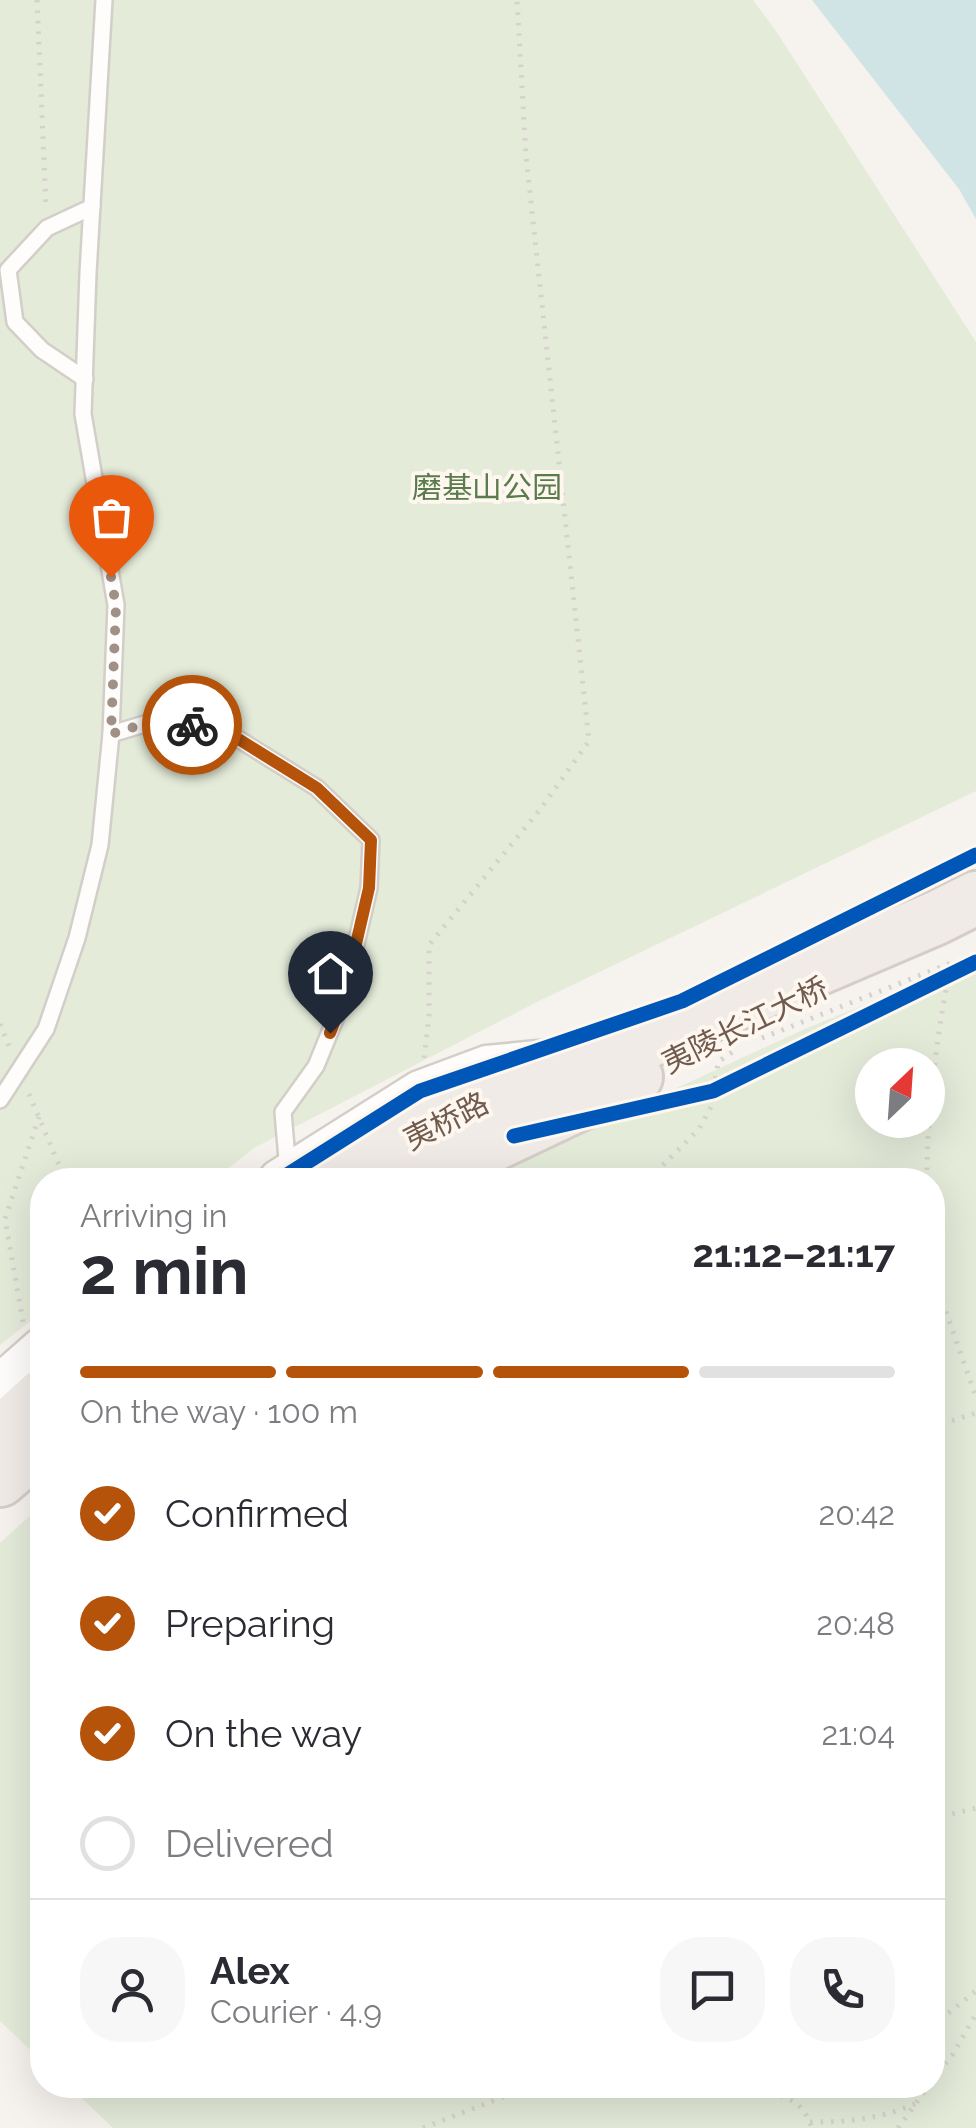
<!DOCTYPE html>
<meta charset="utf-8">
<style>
body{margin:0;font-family:Raleway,"Noto Sans SC",sans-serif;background:#f7f7f7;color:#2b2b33;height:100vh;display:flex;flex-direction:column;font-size:38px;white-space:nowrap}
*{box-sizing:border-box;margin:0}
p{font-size:32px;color:#7c7c81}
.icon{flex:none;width:55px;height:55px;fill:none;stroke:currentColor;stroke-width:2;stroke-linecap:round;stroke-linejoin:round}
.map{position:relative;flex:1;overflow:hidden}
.drawer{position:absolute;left:30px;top:1168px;width:915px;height:930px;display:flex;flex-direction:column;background:#fff;border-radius:40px;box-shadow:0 10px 40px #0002}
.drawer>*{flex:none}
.needle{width:65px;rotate:25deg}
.tools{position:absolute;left:855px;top:1048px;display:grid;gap:20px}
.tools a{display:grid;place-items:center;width:90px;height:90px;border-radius:50%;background:#fff;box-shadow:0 10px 40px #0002;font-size:50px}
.pin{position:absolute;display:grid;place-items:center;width:85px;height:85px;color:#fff;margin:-102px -42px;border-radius:50% 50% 50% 0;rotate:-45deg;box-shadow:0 0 10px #0007}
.pin .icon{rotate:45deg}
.courier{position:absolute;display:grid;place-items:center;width:100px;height:100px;margin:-50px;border:8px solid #b45309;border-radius:50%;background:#fff;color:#222;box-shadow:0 2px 12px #0007}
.summary em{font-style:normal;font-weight:700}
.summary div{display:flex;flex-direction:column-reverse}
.summary{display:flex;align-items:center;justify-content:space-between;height:170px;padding:0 50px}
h1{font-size:65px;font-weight:700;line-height:75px}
.bar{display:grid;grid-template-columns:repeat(4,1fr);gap:15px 10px;align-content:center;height:120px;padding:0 50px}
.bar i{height:12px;border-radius:8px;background:#e1e1e2}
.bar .on{background:#b45309}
.bar p{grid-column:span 4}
.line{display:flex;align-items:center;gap:25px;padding:0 50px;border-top:2px solid #e1e1e2}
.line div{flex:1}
.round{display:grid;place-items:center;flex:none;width:105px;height:105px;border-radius:40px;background:#f7f7f7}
ol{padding:0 50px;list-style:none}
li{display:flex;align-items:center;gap:30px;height:110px}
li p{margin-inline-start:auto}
li .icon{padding:10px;border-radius:50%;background:#b45309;color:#fff;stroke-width:4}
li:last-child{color:#7c7c81}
li i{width:55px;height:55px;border:5px solid #e1e1e2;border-radius:50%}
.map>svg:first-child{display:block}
.green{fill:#e4ebd9;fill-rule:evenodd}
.water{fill:#d0e3e5}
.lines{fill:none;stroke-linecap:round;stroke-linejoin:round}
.service-casing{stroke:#d3cec8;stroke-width:20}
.tertiary-casing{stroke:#d3cec8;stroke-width:45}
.trunk-casing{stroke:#d4cdc8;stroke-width:58}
.path{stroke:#d7d1cd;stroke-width:5;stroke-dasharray:2.5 8;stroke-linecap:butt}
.service{stroke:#fefdfc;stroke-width:15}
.tertiary{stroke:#fefdfc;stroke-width:40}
.trunk{stroke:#f0ebe6;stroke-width:52}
.cycleway-casing{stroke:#fdf7ef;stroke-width:21}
.cycleway{stroke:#0057b8;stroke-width:15}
.done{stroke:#a09086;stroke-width:10;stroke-dasharray:0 18}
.route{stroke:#b45309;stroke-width:12}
.labels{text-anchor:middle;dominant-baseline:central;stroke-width:8;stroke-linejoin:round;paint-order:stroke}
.park-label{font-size:30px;fill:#5a7b4c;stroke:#fdf7ef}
.street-label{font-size:30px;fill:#715b4f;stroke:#fdf7ef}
</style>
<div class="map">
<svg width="976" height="2128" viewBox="0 0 976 2128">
<rect width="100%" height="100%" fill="#f6f2ed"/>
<g class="green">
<path d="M 0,0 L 753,0 L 776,31 L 976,342 L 976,791 L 539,1001 L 254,1148 L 213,1180 L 42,1180 L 42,1312 L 0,1345 Z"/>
<path d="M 976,963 L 976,2128 L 113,2128 L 68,2085 L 932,2085 L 932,1180 L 486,1180 L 655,1098 L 807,1028 L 964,965 ZM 872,1065 L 928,1065 L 928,1120 L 872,1120 Z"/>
<path d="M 42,1505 L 42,2061 L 0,2021 L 0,1543 Z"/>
</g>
<path class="water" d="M 812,0 L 976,0 L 976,219 L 959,189 Z"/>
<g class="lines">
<g class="service-casing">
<g id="service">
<path d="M 85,379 L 42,350 L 15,322 L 8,270 L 47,228 L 92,207"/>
<path d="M 111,734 L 168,717 L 240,740 L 317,788 L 371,840 L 369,888 L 343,1000 L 316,1066 L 283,1112 L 288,1171"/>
<path d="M 0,1100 L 46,1029 L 77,938 L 100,845 L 111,734 L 116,605 L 83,414 L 88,273 L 104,0"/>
</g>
</g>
<g class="tertiary-casing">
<g id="tertiary">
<path d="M 279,1180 L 420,1091 L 487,1066 L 559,1059"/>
<path d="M 0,1385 L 42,1348"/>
</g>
</g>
<g class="trunk-casing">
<g id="trunk">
<path d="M 336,1180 L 415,1135 L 504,1092 L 623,1052 L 936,918 L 976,898"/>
<path d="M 419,1180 L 636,1077"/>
<path d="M 0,1434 L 42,1396"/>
<path d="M 0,1480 L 42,1444"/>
</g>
</g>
<g class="path">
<path d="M 37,0 L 46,207"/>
<path d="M 0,1024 L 9,1046"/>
<path d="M 762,1038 L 951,963 C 937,1034 927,1107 927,1180"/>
<path d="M 424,1058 L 429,1016 L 429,945 L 542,807 L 589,741 L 526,156 L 517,0"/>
<path d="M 29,1094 L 59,1165"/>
<path d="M 648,1180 L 699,1129 L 712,1105 L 718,1062 L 738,1048"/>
<path d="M 932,1261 L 938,1289 L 976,1397"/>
<path d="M 23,1322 L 5,1219 L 39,1117"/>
<path d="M 932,1427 L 976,1413"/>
<path d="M 932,1819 L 976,1808"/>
<path d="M 932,2026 L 976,1991"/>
<path d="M 932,2080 L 953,2054 L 976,2014"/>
<path d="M 751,2085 C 781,2100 799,2092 812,2128"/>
<path d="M 767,2085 C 794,2090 819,2091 846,2085"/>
<path d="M 810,2122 C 850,2122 880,2119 917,2103"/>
<path d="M 423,2128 L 508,2095 L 532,2090 L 622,2091 L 668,2089 L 687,2085"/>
<path d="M 898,2128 L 929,2085"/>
</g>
<use href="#service" class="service"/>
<use href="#tertiary" class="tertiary"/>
<use href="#trunk" class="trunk"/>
<g class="cycleway-casing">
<g id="cycleway">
<path d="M 514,1136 L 713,1091 L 976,962"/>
<path d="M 279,1180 L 420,1091 L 682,1001 L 976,855"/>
</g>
</g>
<use href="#cycleway" class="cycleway"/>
</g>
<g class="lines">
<path class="done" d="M 111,577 L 116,606 L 111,734 L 168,717 L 192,725"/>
<path class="route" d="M 192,725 L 240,740 L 317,788 L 371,840 L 369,888 L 343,1000 L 330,1033"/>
</g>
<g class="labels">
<g class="park-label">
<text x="487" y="487">磨基山公园</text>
</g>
<g class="street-label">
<text transform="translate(745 1025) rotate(-26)">夷陵长江大桥</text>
<text transform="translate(446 1121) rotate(-27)">夷桥路</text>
</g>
</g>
</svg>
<div class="tools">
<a><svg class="needle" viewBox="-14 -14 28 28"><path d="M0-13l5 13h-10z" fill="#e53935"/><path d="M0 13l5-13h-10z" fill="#7c7c81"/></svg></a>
</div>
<div class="pin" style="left:111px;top:577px;background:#ea580c"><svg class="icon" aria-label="bag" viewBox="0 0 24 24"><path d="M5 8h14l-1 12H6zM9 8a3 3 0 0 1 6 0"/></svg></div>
<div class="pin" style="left:330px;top:1033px;background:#1f2937"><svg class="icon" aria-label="home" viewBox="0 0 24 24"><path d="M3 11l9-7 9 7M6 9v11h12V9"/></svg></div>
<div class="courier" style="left:192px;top:725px"><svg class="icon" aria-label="bike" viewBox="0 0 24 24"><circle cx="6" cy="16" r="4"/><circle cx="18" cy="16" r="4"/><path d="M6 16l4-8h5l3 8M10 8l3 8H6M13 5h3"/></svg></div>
<section class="drawer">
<div class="summary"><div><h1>2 min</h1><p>Arriving in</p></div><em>21:12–21:17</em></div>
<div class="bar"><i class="on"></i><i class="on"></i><i class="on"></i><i></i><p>On the way · 100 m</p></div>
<ol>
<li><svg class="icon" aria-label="check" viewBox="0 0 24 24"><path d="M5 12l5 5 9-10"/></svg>Confirmed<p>20:42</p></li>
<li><svg class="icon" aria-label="check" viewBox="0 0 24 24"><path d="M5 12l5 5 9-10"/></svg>Preparing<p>20:48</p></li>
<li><svg class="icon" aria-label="check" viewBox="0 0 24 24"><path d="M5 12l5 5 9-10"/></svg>On the way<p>21:04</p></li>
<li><i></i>Delivered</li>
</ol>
<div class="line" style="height:180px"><a class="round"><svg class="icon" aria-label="person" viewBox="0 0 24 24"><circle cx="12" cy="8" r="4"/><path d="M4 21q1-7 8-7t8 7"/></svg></a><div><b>Alex</b><p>Courier · 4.9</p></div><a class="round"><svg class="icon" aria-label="chat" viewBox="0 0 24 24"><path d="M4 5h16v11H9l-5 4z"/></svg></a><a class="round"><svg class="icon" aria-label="phone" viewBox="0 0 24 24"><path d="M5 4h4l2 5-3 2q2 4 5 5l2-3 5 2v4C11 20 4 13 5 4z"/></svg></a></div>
</section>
</div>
